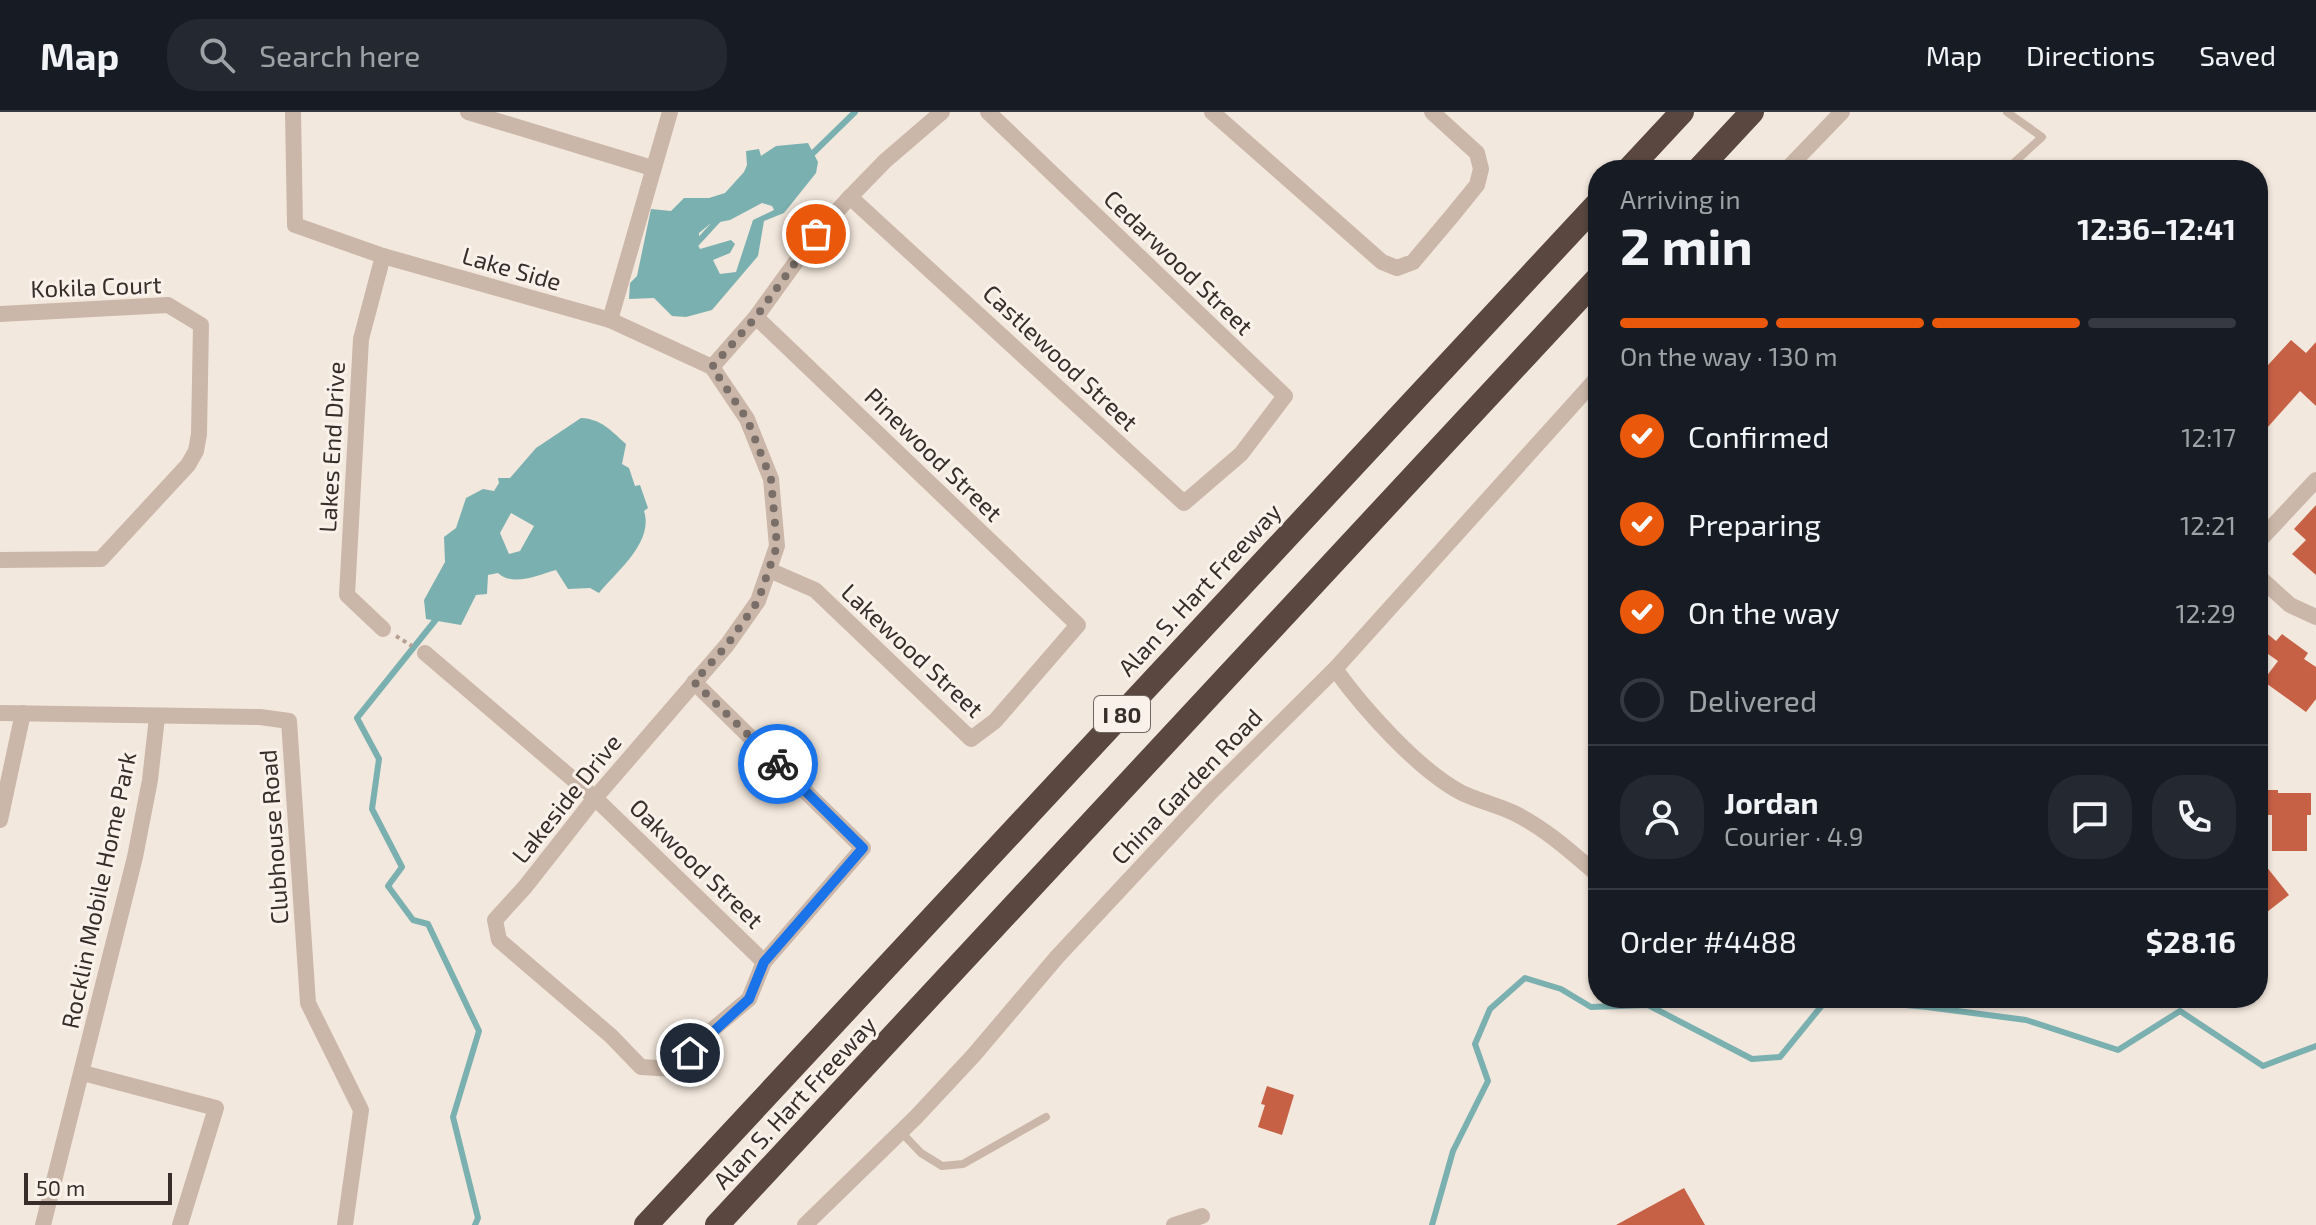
<!DOCTYPE html>
<meta charset="utf-8">
<style>
body{margin:0;font-family:"Exo 2",sans-serif;background:#242831;color:#f1f3f6;height:100vh;display:flex;flex-direction:column;font-size:30px;white-space:nowrap}
*{box-sizing:border-box;margin:0}
p{font-size:26px;color:#9ea1a6}
.icon{flex:none;width:44px;height:44px;fill:none;stroke:currentColor;stroke-width:2;stroke-linecap:round;stroke-linejoin:round}
.map{position:relative;flex:1;overflow:hidden}
.drawer{position:absolute;left:1588px;top:48px;width:680px;height:848px;display:flex;flex-direction:column;background:#171b24;border-radius:32px;box-shadow:0 2px 6px #0004}
.drawer>*{flex:none}
.scale{position:absolute;left:24px;bottom:20px;width:148px;box-sizing:border-box;padding-left:8px;border:4px solid #382d29;border-top:0;font-size:22px;line-height:28px;white-space:nowrap;color:#382d29;-webkit-text-stroke:6px #faf2ea;paint-order:stroke}
.pin{position:absolute;display:grid;place-items:center;width:68px;height:68px;color:#fff;margin:-34px;border:4px solid #fff;border-radius:50%;box-shadow:0 2px 8px #0007}
.courier{position:absolute;display:grid;place-items:center;width:80px;height:80px;margin:-40px;border:6px solid #1a73e8;border-radius:50%;background:#fff;color:#222;box-shadow:0 2px 10px #0007}
.head em{font-style:normal;font-weight:700}
.head div{display:flex;flex-direction:column-reverse}
.head{display:flex;align-items:center;justify-content:space-between;height:136px;padding:0 32px}
h1{font-size:52px;font-weight:700;line-height:60px}
.bar{display:grid;grid-template-columns:repeat(4,1fr);gap:12px 8px;align-content:center;height:96px;padding:0 32px}
.bar i{height:10px;border-radius:6px;background:#363941}
.bar .active{background:#ea580c}
.bar p{grid-column:span 4}
.line{display:flex;align-items:center;gap:20px;padding:0 32px;border-top:2px solid #363941}
.line div{flex:1}
.round{display:grid;place-items:center;flex:none;width:84px;height:84px;border-radius:32px;background:#242831}
ol{padding:0 32px;list-style:none}
li{display:flex;align-items:center;gap:24px;height:88px}
li p{margin-inline-start:auto}
li .icon{padding:8px;border-radius:50%;background:#ea580c;color:#fff;stroke-width:4}
li:last-child{color:#9ea1a6}
li i{width:44px;height:44px;border:4px solid #363941;border-radius:50%}
header{display:flex;align-items:center;gap:48px;box-sizing:border-box;height:112px;padding:0 40px;background:#171b24;border-bottom:2px solid #363941}
header strong{font-size:38px}
nav{display:flex;gap:44px;margin-inline-start:auto;font-size:28px}
.search{width:560px;height:72px;background:#242831;display:flex;align-items:center;gap:20px;box-sizing:border-box;padding:0 28px;border-radius:32px;color:#9ea1a6;font-size:30px}
.map>svg:first-child{display:block}
.water{fill:#7bb0b0;fill-rule:evenodd}
.lines{fill:none;stroke-linecap:round;stroke-linejoin:round}
.stream{stroke:#7bb0b0;stroke-width:6}
.building{fill:#c76146}
.path{stroke:#b7a193;stroke-width:4;stroke-dasharray:4 4;stroke-linecap:butt}
.service{stroke:#cbb7a9;stroke-width:8}
.minor{stroke:#cbb7a9;stroke-width:16}
.motorway{stroke:#594740;stroke-width:24}
.done{stroke:#796e68;stroke-width:8;stroke-dasharray:0 14.4}
.route{stroke:#1a73e8;stroke-width:10}
.labels{text-anchor:middle;dominant-baseline:central;stroke-width:6;stroke-linejoin:round;paint-order:stroke}
.shield{fill:#faf2ea;stroke:#726863;stroke-width:2}
.shield-label{font-size:22px;font-weight:bold;fill:#382d29}
.street-label{font-size:24px;fill:#382d29;stroke:#faf2ea}
</style>
<header>
<strong>Map</strong>
<div class="search"><svg class="icon" aria-label="search" viewBox="0 0 24 24"><circle cx="10" cy="10" r="6"/><path d="M15 15l6 6"/></svg>Search here</div>
<nav><a>Map</a><a>Directions</a><a>Saved</a></nav>
</header>
<div class="map">
<svg width="2316" height="1113" viewBox="0 0 2316 1113">
<rect width="100%" height="100%" fill="#f3e8dd"/>
<g class="water">
<path d="M 808,31 L 818,50 L 816,61 L 784,101 L 764,109 L 758,144 L 712,198 L 686,205 L 672,204 L 654,186 L 629,187 L 630,171 L 637,164 L 651,97 L 671,99 L 684,86 L 709,86 L 725,81 L 744,60 L 747,53 L 746,39 L 759,37 L 761,44 L 776,34 ZM 762,91 L 772,94 L 774,98 L 753,108 L 736,160 L 720,162 L 713,148 L 730,141 L 735,132 L 731,128 L 700,137 L 698,133 L 705,126 L 699,126 L 699,121 L 710,112 L 730,108 Z"/>
<path d="M 581,306 C 602,307 611,319 626,332 L 622,352 L 629,356 L 635,374 L 640,373 L 648,396 L 644,399 C 654,430 617,459 599,481 L 590,476 L 568,477 L 556,458 C 538,463 513,475 498,461 L 488,463 L 487,482 L 476,483 L 461,513 L 426,507 L 424,488 L 445,450 L 444,425 L 456,416 L 466,386 L 483,377 L 494,379 L 499,371 L 498,366 L 510,366 L 536,336 ZM 511,401 L 534,414 L 520,439 L 509,442 L 500,421 Z"/>
</g>
<g class="lines">
<g class="stream">
<path d="M 809,45 L 855,0"/>
<path d="M 696,132 L 718,108"/>
<path d="M 442,500 L 357,606 L 379,647 L 372,697 L 402,755 L 388,774 L 413,808 L 428,812 L 479,919 L 453,1005 L 478,1106 L 475,1113"/>
<path d="M 1830,886 L 1927,895 L 2026,908 L 2118,938 L 2180,899 L 2263,954 L 2316,934"/>
<path d="M 1432,1113 L 1453,1039 L 1488,969 L 1475,932 L 1490,897 L 1525,866 L 1561,877 L 1591,895 L 1648,893 L 1752,947 L 1780,945 L 1828,886"/>
</g>
</g>
<g class="building">
<path d="M 2291,228 L 2306,241 L 2316,230 L 2316,294 L 2300,279 L 2258,326 L 2258,264 Z"/>
<path d="M 2316,393 L 2316,463 L 2292,442 L 2306,428 L 2294,417 Z"/>
<path d="M 2258,514 L 2276,529 L 2282,522 L 2308,541 L 2304,547 L 2316,555 L 2316,587 L 2306,600 L 2263,569 L 2278,549 L 2258,535 Z"/>
<path d="M 2258,678 L 2278,678 L 2278,681 L 2311,681 L 2311,703 L 2307,703 L 2307,739 L 2272,739 L 2272,703 L 2258,703 Z"/>
<path d="M 2258,744 L 2289,783 L 2258,807 Z"/>
<path d="M 1267,974 L 1294,983 L 1282,1023 L 1258,1015 L 1265,993 L 1261,992 Z"/>
<path d="M 1684,1076 L 1705,1113 L 1616,1113 Z"/>
</g>
<g class="lines">
<path class="path" d="M 396,524 L 412,534"/>
<g class="service">
<path d="M 2006,58 L 2042,25 L 2007,0"/>
<path d="M 901,1020 L 921,1041 L 942,1054 L 963,1052 L 1046,1005"/>
</g>
<g class="minor">
<path d="M 293,0 L 295,113 L 383,144 L 610,208 L 712,255"/>
<path d="M 468,0 L 652,56"/>
<path d="M 1212,0 L 1382,150 L 1397,156 L 1413,150 L 1451,105 L 1477,73 L 1481,57 L 1477,41 L 1432,0"/>
<path d="M 1786,58 L 1842,0"/>
<path d="M 850,85 L 1184,391 L 1241,342 L 1285,284 L 988,0"/>
<path d="M 383,144 L 361,227 L 347,483 L 383,517"/>
<path d="M 0,202 L 168,193 L 201,213 L 199,322 L 196,339 L 188,353 L 101,447 L 0,448"/>
<path d="M 756,205 L 1078,513 L 995,609 L 971,627 L 815,478 L 769,458"/>
<path d="M 610,208 L 670,0"/>
<path d="M 712,255 L 756,205 L 816,122 L 850,85 L 885,49 L 942,0"/>
<path d="M 2258,430 L 2316,368"/>
<path d="M 2258,464 L 2290,493 L 2316,505"/>
<path d="M 425,541 L 595,686 L 764,850"/>
<path d="M 1335,557 C 1364,597 1418,658 1462,681 C 1479,689 1497,693 1514,701 C 1545,716 1572,741 1598,763"/>
<path d="M 694,570 L 863,736 L 764,850 L 749,887 L 705,924 L 674,957 L 641,955 L 611,924 L 499,828 L 495,808 L 525,775 L 595,686 L 727,533 L 758,489 L 777,434 L 771,367 L 747,307 L 712,255"/>
<path d="M 0,601 L 260,605 L 289,609 L 308,891 L 361,998 L 345,1113"/>
<path d="M 0,708 L 23,601"/>
<path d="M 83,961 L 216,996 L 180,1113"/>
<path d="M 43,1113 L 135,745 L 150,668 L 157,605"/>
<path d="M 805,1113 L 916,1005 L 973,944 L 1057,845 L 1211,680 L 1335,557 L 1598,265"/>
<path d="M 1174,1113 L 1202,1104"/>
</g>
<g class="motorway">
<path d="M 1628,58 L 1682,0"/>
<path d="M 1698,58 L 1752,0"/>
<path d="M 646,1113 L 1598,91"/>
<path d="M 717,1113 L 1598,166"/>
</g>
</g>
<g class="lines">
<path class="done" d="M 778,652 L 694,570 L 727,533 L 758,489 L 777,434 L 771,367 L 747,307 L 712,255 L 756,205 L 816,122"/>
<path class="route" d="M 690,941 L 749,887 L 764,850 L 863,736 L 778,652"/>
</g>
<g class="labels">
<rect class="shield" x="1094" y="584" width="56" height="36" rx="6"/>
<g class="shield-label">
<text x="1122" y="602">I 80</text>
</g>
<g class="street-label">
<text transform="translate(1179 150) rotate(44)">Cedarwood Street</text>
<text transform="translate(512 156) rotate(16)">Lake Side</text>
<text transform="translate(96 174) rotate(-2)">Kokila Court</text>
<text transform="translate(1061 245) rotate(43)">Castlewood Street</text>
<text transform="translate(331 335) rotate(-87)">Lakes End Drive</text>
<text transform="translate(934 342) rotate(44)">Pinewood Street</text>
<text transform="translate(1199 477) rotate(-47)">Alan S. Hart Freeway</text>
<text transform="translate(913 538) rotate(43)">Lakewood Street</text>
<text transform="translate(1186 674) rotate(-46)">China Garden Road</text>
<text transform="translate(566 686) rotate(-51)">Lakeside Drive</text>
<text transform="translate(273 725) rotate(-94)">Clubhouse Road</text>
<text transform="translate(697 751) rotate(44)">Oakwood Street</text>
<text transform="translate(98 778) rotate(-78)">Rocklin Mobile Home Park</text>
<text transform="translate(794 990) rotate(-47)">Alan S. Hart Freeway</text>
</g>
</g>
</svg>
<div class="scale">50 m</div>
<div class="pin" style="left:816px;top:122px;background:#ea580c"><svg class="icon" aria-label="bag" viewBox="0 0 24 24"><path d="M5 8h14l-1 12H6zM9 8a3 3 0 0 1 6 0"/></svg></div>
<div class="pin" style="left:690px;top:941px;background:#1f2937"><svg class="icon" aria-label="home" viewBox="0 0 24 24"><path d="M3 11l9-7 9 7M6 9v11h12V9"/></svg></div>
<div class="courier" style="left:778px;top:652px"><svg class="icon" aria-label="bike" viewBox="0 0 24 24"><circle cx="6" cy="16" r="4"/><circle cx="18" cy="16" r="4"/><path d="M6 16l4-8h5l3 8M10 8l3 8H6M13 5h3"/></svg></div>
<section class="drawer">
<div class="head"><div><h1>2 min</h1><p>Arriving in</p></div><em>12:36–12:41</em></div>
<div class="bar"><i class="active"></i><i class="active"></i><i class="active"></i><i></i><p>On the way · 130 m</p></div>
<ol>
<li><svg class="icon" aria-label="check" viewBox="0 0 24 24"><path d="M5 12l5 5 9-10"/></svg>Confirmed<p>12:17</p></li>
<li><svg class="icon" aria-label="check" viewBox="0 0 24 24"><path d="M5 12l5 5 9-10"/></svg>Preparing<p>12:21</p></li>
<li><svg class="icon" aria-label="check" viewBox="0 0 24 24"><path d="M5 12l5 5 9-10"/></svg>On the way<p>12:29</p></li>
<li><i></i>Delivered</li>
</ol>
<div class="line" style="height:144px"><a class="round"><svg class="icon" aria-label="person" viewBox="0 0 24 24"><circle cx="12" cy="8" r="4"/><path d="M4 21q1-7 8-7t8 7"/></svg></a><div><b>Jordan</b><p>Courier · 4.9</p></div><a class="round"><svg class="icon" aria-label="chat" viewBox="0 0 24 24"><path d="M4 5h16v11H9l-5 4z"/></svg></a><a class="round"><svg class="icon" aria-label="phone" viewBox="0 0 24 24"><path d="M5 4h4l2 5-3 2q2 4 5 5l2-3 5 2v4C11 20 4 13 5 4z"/></svg></a></div>
<div class="line" style="height:104px"><div>Order #4488</div><b>$28.16</b></div>
</section>
</div>
